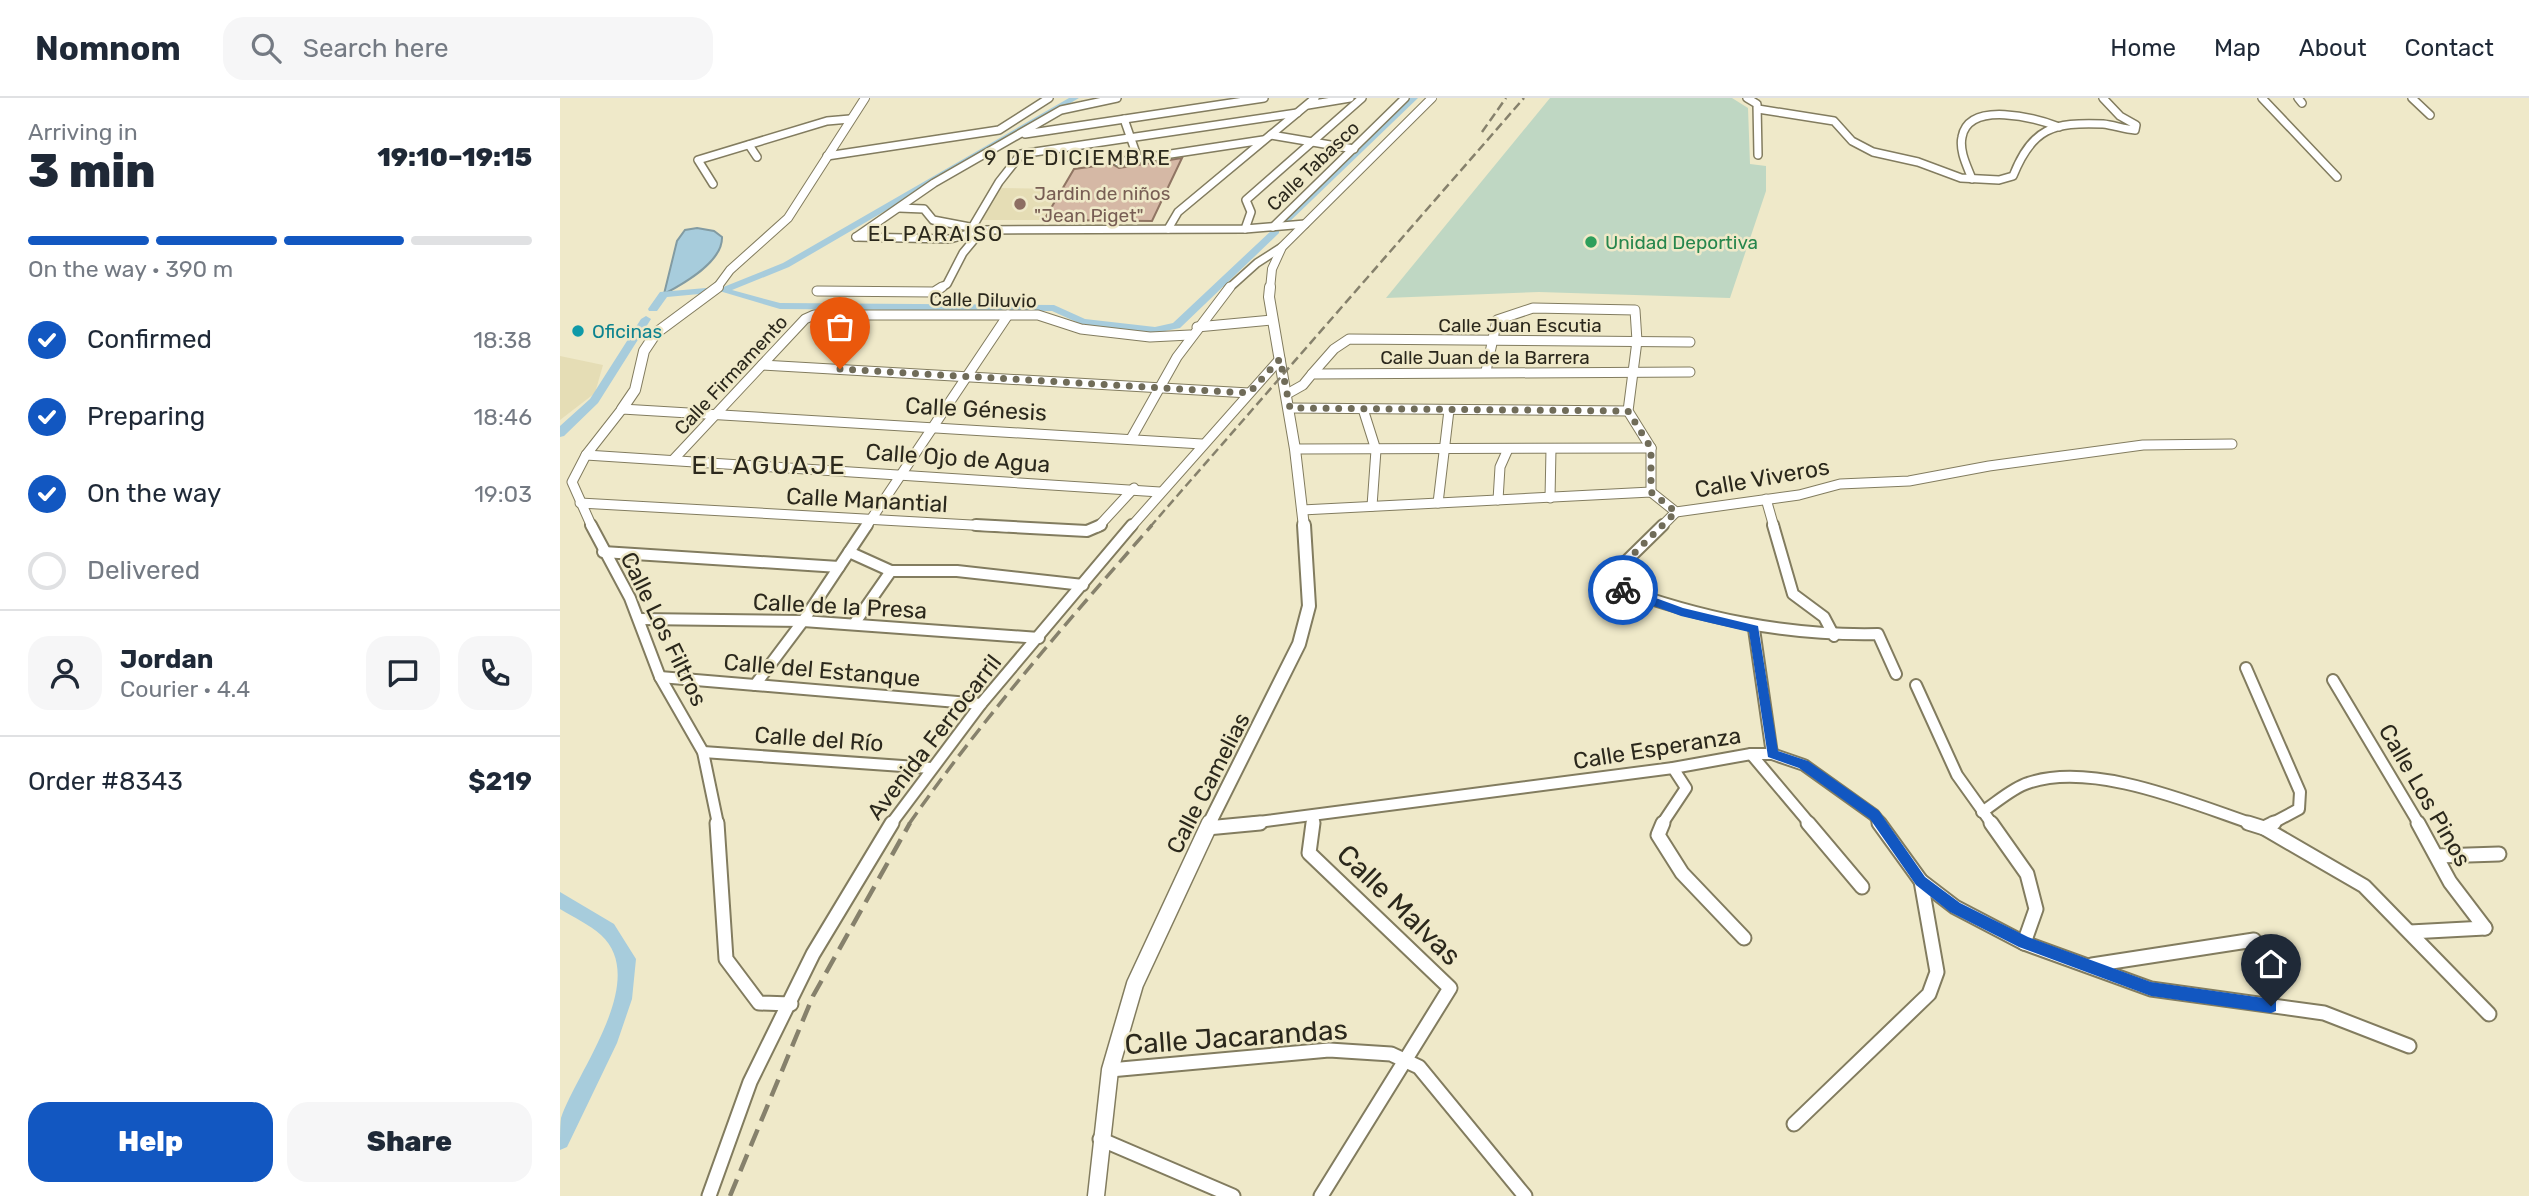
<!DOCTYPE html>
<meta charset="utf-8">
<style>
body{margin:0;font-family:Rubik,sans-serif;background:#f6f6f7;color:#1f2937;height:100vh;display:flex;flex-direction:column;font-size:26px;white-space:nowrap}
*{box-sizing:border-box;margin:0}
p{font-size:23px;color:#747a83}
.icon{flex:none;width:38px;height:38px;fill:none;stroke:currentColor;stroke-width:2;stroke-linecap:round;stroke-linejoin:round}
.map{position:relative;flex:1;overflow:hidden}
.side{display:flex;flex-direction:column;background:#fff;width:560px}
.side>*{flex:none}
.pin{position:absolute;display:grid;place-items:center;width:60px;height:60px;color:#fff;margin:-72px -30px;border-radius:50% 50% 50% 0;rotate:-45deg;box-shadow:0 0 7px #0007}
.pin .icon{rotate:45deg}
.courier{position:absolute;display:grid;place-items:center;width:70px;height:70px;margin:-35px;border:5px solid #1257c1;border-radius:50%;background:#fff;color:#222;box-shadow:0 2px 9px #0007}
.summary em{font-style:normal;font-weight:800}
.summary div{display:flex;flex-direction:column-reverse}
.summary{display:flex;align-items:center;justify-content:space-between;height:119px;padding:0 28px}
h1{font-size:46px;font-weight:800;line-height:52px}
.bar{display:grid;grid-template-columns:repeat(4,1fr);gap:10px 7px;align-content:center;height:84px;padding:0 28px}
.bar i{height:9px;border-radius:5px;background:#e0e1e3}
.bar .on{background:#1257c1}
.bar p{grid-column:span 4}
.line{display:flex;align-items:center;gap:18px;padding:0 28px;border-top:2px solid #e0e1e3}
.line div{flex:1}
.round{display:grid;place-items:center;flex:none;width:74px;height:74px;border-radius:21px;background:#f6f6f7}
ol{padding:0 28px;list-style:none}
li{display:flex;align-items:center;gap:21px;height:77px}
li p{margin-inline-start:auto}
li .icon{padding:7px;border-radius:50%;background:#1257c1;color:#fff;stroke-width:4}
li:last-child{color:#747a83}
li i{width:38px;height:38px;border:4px solid #e0e1e3;border-radius:50%}
.primary-button{display:flex;gap:14px;margin-top:auto;padding:14px 28px}
.primary-button a{flex:1;height:80px;border-radius:21px;background:#1257c1;color:#fff;font-size:28px;font-weight:800;line-height:80px;text-align:center}
.primary-button a+a{background:#f6f6f7;color:#1f2937}
header{display:flex;align-items:center;gap:42px;box-sizing:border-box;height:98px;padding:0 35px;background:#fff;border-bottom:2px solid #e0e1e3}
header strong{font-size:33px}
nav{display:flex;gap:38px;margin-inline-start:auto;font-size:24px}
.search{width:490px;height:63px;background:#f6f6f7;display:flex;align-items:center;gap:18px;box-sizing:border-box;padding:0 24px;border-radius:21px;color:#747a83;font-size:26px}
main{display:flex;flex:1;min-height:0}
.map>svg:first-child{display:block}
.built{fill:#e5ddb5}
.green{fill:#bfd7c3}
.water{fill:#a7ccdc;stroke:#829ba2;stroke-width:2}
.lines{fill:none;stroke-linecap:round;stroke-linejoin:round}
.canal{fill:#a7ccdc;fill-rule:evenodd}
.building{fill:#d5b8a5;stroke:#907563;stroke-width:2}
.minor-far3-casing{stroke:#827c5f;stroke-width:10}
.minor-far2-casing{stroke:#827c5f;stroke-width:11}
.minor-far1-casing{stroke:#827c5f;stroke-width:14}
.minor-casing{stroke:#827c5f;stroke-width:17}
.tertiary-far3-casing{stroke:#827c5f;stroke-width:10}
.tertiary-far2-casing{stroke:#827c5f;stroke-width:12}
.tertiary-far1-casing{stroke:#827c5f;stroke-width:16}
.tertiary-casing{stroke:#827c5f;stroke-width:19}
.minor-far3{stroke:#fff;stroke-width:7}
.minor-far2{stroke:#fff;stroke-width:9}
.minor-far1{stroke:#fff;stroke-width:10}
.minor{stroke:#fff;stroke-width:13}
.tertiary-far3{stroke:#fff;stroke-width:8}
.tertiary-far2{stroke:#fff;stroke-width:10}
.tertiary-far1{stroke:#fff;stroke-width:12}
.tertiary{stroke:#fff;stroke-width:16}
.rail-far2{stroke:#86816c;stroke-width:2.5;stroke-dasharray:9 4.5;stroke-linecap:butt}
.rail-far1{stroke:#86816c;stroke-width:3.5;stroke-dasharray:14 7;stroke-linecap:butt}
.rail{stroke:#86816c;stroke-width:4.5;stroke-dasharray:18 9;stroke-linecap:butt}
.route{fill:#1257c1}
.done{stroke:#706c59;stroke-width:7;stroke-dasharray:0 12.6}
.education-dot{fill:#8d6e63;stroke:#efe9c9;stroke-width:2.5}
.leisure-dot{fill:#2e9e5b;stroke:#efe9c9;stroke-width:2.5}
.culture-dot{fill:#0f9aa8;stroke:#efe9c9;stroke-width:2.5}
.labels{text-anchor:middle;dominant-baseline:central;stroke-width:5;stroke-linejoin:round;paint-order:stroke}
.far-street-label{font-size:19px;fill:#2b281c;stroke:#efe9c9}
.far-education-label{font-size:19px;fill:#785e54;stroke:#efe9c9;text-anchor:start}
.far-leisure-label{font-size:19px;fill:#27864d;stroke:#efe9c9;text-anchor:start}
.far-culture-label{font-size:19px;fill:#0d838f;stroke:#efe9c9;text-anchor:start}
.far-quarter-label{font-size:21px;letter-spacing:2px;fill:#2b281c;stroke:#efe9c9}
.street-label{font-size:23px;fill:#2b281c;stroke:#efe9c9}
.quarter-label{font-size:26px;letter-spacing:2px;fill:#2b281c;stroke:#efe9c9}
.near-street-label{font-size:28px;fill:#2b281c;stroke:#efe9c9}
</style>
<header>
<strong>Nomnom</strong>
<div class="search"><svg class="icon" aria-label="search" viewBox="0 0 24 24"><circle cx="10" cy="10" r="6"/><path d="M15 15l6 6"/></svg>Search here</div>
<nav><a>Home</a><a>Map</a><a>About</a><a>Contact</a></nav>
</header>
<main>
<section class="side">
<div class="summary"><div><h1>3 min</h1><p>Arriving in</p></div><em>19:10–19:15</em></div>
<div class="bar"><i class="on"></i><i class="on"></i><i class="on"></i><i></i><p>On the way · 390 m</p></div>
<ol>
<li><svg class="icon" aria-label="check" viewBox="0 0 24 24"><path d="M5 12l5 5 9-10"/></svg>Confirmed<p>18:38</p></li>
<li><svg class="icon" aria-label="check" viewBox="0 0 24 24"><path d="M5 12l5 5 9-10"/></svg>Preparing<p>18:46</p></li>
<li><svg class="icon" aria-label="check" viewBox="0 0 24 24"><path d="M5 12l5 5 9-10"/></svg>On the way<p>19:03</p></li>
<li><i></i>Delivered</li>
</ol>
<div class="line" style="height:126px"><a class="round"><svg class="icon" aria-label="person" viewBox="0 0 24 24"><circle cx="12" cy="8" r="4"/><path d="M4 21q1-7 8-7t8 7"/></svg></a><div><b>Jordan</b><p>Courier · 4.4</p></div><a class="round"><svg class="icon" aria-label="chat" viewBox="0 0 24 24"><path d="M4 5h16v11H9l-5 4z"/></svg></a><a class="round"><svg class="icon" aria-label="phone" viewBox="0 0 24 24"><path d="M5 4h4l2 5-3 2q2 4 5 5l2-3 5 2v4C11 20 4 13 5 4z"/></svg></a></div>
<div class="line" style="height:91px"><div>Order #8343</div><b>$219</b></div>
<div class="primary-button"><a>Help</a><a>Share</a></div>
</section>
<div class="map">
<svg width="1969" height="1098" viewBox="0 0 1969 1098">
<rect width="100%" height="100%" fill="#efe9c9"/>
<g class="built">
<path d="M 438,90 L 502,91 L 484,122 L 418,122 Z"/>
<path d="M 0,258 L 43,267 L 35,295 L 0,322 Z"/>
</g>
<path class="green" d="M 990,0 L 1172,0 L 1188,10 L 1190,66 L 1206,68 L 1206,93 L 1170,200 L 979,194 L 826,200 Z"/>
<path class="water" d="M 137,130 L 154,133 L 162,139 C 163,164 123,186 104,196 L 117,143 L 125,132 Z"/>
<g class="lines">
<g class="canal">
<path d="M 509,0 L 519,0 L 229,169 L 172,192 L 220,205 L 494,207 L 525,221 L 595,229 L 613,225 L 713,131 L 719,131 L 719,135 L 620,230 L 595,235 L 523,227 L 492,213 L 220,211 L 156,192 L 223,165 Z"/>
<path d="M 849,0 L 858,0 L 725,128 L 719,128 L 719,124 Z"/>
<path d="M 146,190 L 151,193 L 150,195 L 107,199 L 97,213 L 89,213 L 88,211 L 100,194 Z"/>
<path d="M 86,218 L 91,221 L 38,305 L 4,338 L 0,339 L 0,328 L 30,301 L 81,221 Z"/>
<path d="M 0,794 L 54,826 L 76,861 L 72,901 L 57,945 L 7,1049 L 0,1052 C 0,1042 0,1029 1,1020 C 17,973 90,882 41,837 C 30,827 13,819 0,811 Z"/>
</g>
</g>
<path class="building" d="M 622,60 L 592,123 L 484,122 L 514,71 L 552,66 L 559,70 Z"/>
<g class="lines">
<g class="minor-far3-casing">
<g id="minor-far3">
<path d="M 1187,0 L 1197,6 L 1198,57"/>
<path d="M 1702,0 L 1777,79"/>
<path d="M 1738,0 L 1742,5"/>
<path d="M 1852,0 L 1870,17"/>
<path d="M 748,7 L 790,0"/>
<path d="M 1198,11 L 1274,23 L 1292,43 L 1313,54 L 1358,64 L 1401,80 L 1439,82 L 1453,78 C 1472,30 1493,24 1543,26 C 1553,27 1564,31 1575,32 L 1576,27 L 1560,18 L 1543,0"/>
<path d="M 564,21 L 578,61"/>
<path d="M 465,36 L 704,0"/>
<path d="M 711,37 L 794,51"/>
<path d="M 189,47 L 197,59"/>
<path d="M 267,58 L 439,32 L 489,0"/>
<path d="M 558,64 L 703,42"/>
<path d="M 1412,81 C 1407,68 1399,53 1402,39 C 1409,2 1476,20 1499,29"/>
<path d="M 153,86 L 138,62 L 267,23 L 290,21"/>
<path d="M 339,110 L 364,111 L 373,122 L 420,131"/>
<path d="M 413,128 L 439,84 L 461,56 L 737,15"/>
<path d="M 713,129 L 845,0"/>
<path d="M 608,131 L 618,114 L 755,0"/>
<path d="M 685,131 L 691,114 L 686,102 L 802,0"/>
<path d="M 296,139 L 390,141 L 422,132 L 685,131 L 745,126"/>
<path d="M 296,139 L 374,85 L 501,12 L 557,0"/>
<path d="M 379,191 L 387,186 L 403,155 L 422,132"/>
<path d="M 668,191 L 697,165 L 722,149"/>
</g>
</g>
<g class="minor-far2-casing">
<g id="minor-far2">
<path d="M 257,193 L 374,194 L 382,189"/>
<path d="M 637,229 L 712,222"/>
<path d="M 202,267 L 689,295"/>
<path d="M 926,273 L 937,222 L 973,210 L 1075,212 L 1077,243 L 1068,313 L 1091,350"/>
<path d="M 752,276 L 774,251 L 789,241 L 1130,244"/>
<path d="M 727,296 L 743,287 L 752,276 L 1130,274"/>
<path d="M 730,310 L 1068,313"/>
<path d="M 803,311 L 816,352 L 812,408"/>
<path d="M 572,339 L 617,259 L 670,189"/>
<path d="M 1091,350 L 1091,394"/>
<path d="M 735,351 L 1091,350"/>
<path d="M 26,357 L 600,394"/>
<path d="M 113,362 L 245,221 L 254,217 L 478,217 L 521,231 L 590,239 L 630,237"/>
<path d="M 990,400 L 991,351"/>
<path d="M 1206,401 L 1214,429"/>
<path d="M 938,402 L 940,369 L 948,351"/>
<path d="M 20,405 L 447,429"/>
<path d="M 878,405 L 889,312"/>
<path d="M 742,412 L 1091,394 L 1116,414 L 1239,397 L 1280,386 L 1349,383 L 1429,368 L 1583,347 L 1672,346"/>
<path d="M 32,429 L 12,384 L 26,357 L 62,311 L 642,346"/>
<path d="M 306,429 L 448,217"/>
<path d="M 538,429 L 574,390"/>
<path d="M 571,429 L 720,261"/>
<path d="M 1101,429 L 1116,414"/>
</g>
</g>
<g class="minor-far1-casing">
<g id="minor-far1">
<path d="M 31,427 L 70,500 L 100,579 L 143,654 L 158,726"/>
<path d="M 416,427 L 527,433 L 541,427"/>
<path d="M 1103,427 L 1051,478 L 1053,488 C 1140,520 1225,538 1318,536 L 1336,576"/>
<path d="M 1213,427 L 1233,496 L 1264,519 L 1274,538"/>
<path d="M 43,454 L 279,469"/>
<path d="M 289,454 L 331,473 L 397,473 L 523,487"/>
<path d="M 79,521 L 243,523 L 479,540"/>
<path d="M 294,526 L 331,473"/>
<path d="M 1194,531 L 1212,656"/>
<path d="M 1686,570 L 1740,694 L 1739,711 L 1711,726"/>
<path d="M 100,579 L 421,606"/>
<path d="M 1773,582 L 1859,726"/>
<path d="M 195,587 L 243,523 L 307,427"/>
<path d="M 1356,587 L 1397,677 L 1432,726"/>
<path d="M 143,654 L 371,670"/>
<path d="M 1191,656 L 1250,726"/>
<path d="M 1422,714 C 1436,705 1452,690 1468,685 C 1533,663 1631,705 1693,726"/>
<path d="M 331,726 L 421,606 L 572,427"/>
<path d="M 683,726 L 1113,670 L 1191,656 L 1212,656 L 1244,667 L 1314,717 L 1321,726"/>
<path d="M 753,726 L 754,719"/>
<path d="M 1102,726 L 1126,690 L 1113,670"/>
</g>
</g>
<g class="minor-casing">
<g id="minor">
<path d="M 157,725 L 166,861 L 199,905 L 231,906"/>
<path d="M 753,725 L 749,755 L 890,890 L 761,1098"/>
<path d="M 1103,725 L 1098,737 L 1122,775 L 1184,840"/>
<path d="M 1248,725 L 1302,789"/>
<path d="M 1319,725 L 1361,783 L 1395,809 L 1464,845 L 1591,891 L 1764,915 L 1849,948"/>
<path d="M 1431,725 L 1467,776 L 1476,811 L 1464,845"/>
<path d="M 1688,725 L 1704,730 L 1804,788 L 1929,916"/>
<path d="M 1858,725 L 1890,784 L 1925,830"/>
<path d="M 647,730 L 700,725"/>
<path d="M 1704,730 L 1714,725"/>
<path d="M 1878,758 L 1939,756"/>
<path d="M 1850,834 L 1925,830"/>
<path d="M 1532,867 L 1694,842"/>
<path d="M 550,972 L 769,952 L 831,956 L 859,969 L 965,1098"/>
<path d="M 1234,1026 L 1369,896 L 1377,874 L 1361,783"/>
<path d="M 540,1041 L 673,1098"/>
<path d="M 149,1098 L 190,984 L 253,856 L 332,725"/>
</g>
</g>
<g class="tertiary-far3-casing">
<g id="tertiary-far3">
<path d="M 156,191 L 170,172 L 228,120 L 305,0"/>
<path d="M 710,191 L 712,171 L 722,149 L 872,0"/>
</g>
</g>
<g class="tertiary-far2-casing">
<g id="tertiary-far2">
<path d="M 710,189 L 709,199 L 735,351 L 744,429"/>
<path d="M 62,311 L 75,292 L 84,253 L 96,235 L 158,189"/>
</g>
</g>
<g class="tertiary-far1-casing">
<path id="tertiary-far1" d="M 649,726 L 739,546 L 749,508 L 744,427"/>
</g>
<g class="tertiary-casing">
<path id="tertiary" d="M 536,1098 L 550,972 L 575,886 L 650,725"/>
</g>
<use href="#minor-far3" class="minor-far3"/>
<use href="#minor-far2" class="minor-far2"/>
<use href="#minor-far1" class="minor-far1"/>
<use href="#minor" class="minor"/>
<use href="#tertiary-far3" class="tertiary-far3"/>
<use href="#tertiary-far2" class="tertiary-far2"/>
<use href="#tertiary-far1" class="tertiary-far1"/>
<use href="#tertiary" class="tertiary"/>
<g class="rail-far2">
<path d="M 922,34 L 946,0"/>
<path d="M 590,429 L 964,0"/>
</g>
<path class="rail-far1" d="M 349,726 C 423,620 507,524 592,427"/>
<path class="rail" d="M 170,1098 L 253,898 L 350,725"/>
</g>
<path class="route" d="M 1063,488 L 1123,510 L 1198,528 L 1218,653 L 1248,663 L 1319,713 L 1365,779 L 1400,805 L 1468,839 L 1591,884 L 1711,901 L 1716,903 L 1716,913 L 1711,915 L 1591,898 L 1459,849 L 1390,814 L 1356,787 L 1310,721 L 1239,670 L 1208,659 L 1189,534 L 1121,518 L 1059,495 L 1057,492 Z"/>
<g class="lines">
<path class="done" d="M 280,271 L 689,295 L 720,261 L 730,310 L 1068,313 L 1091,350 L 1091,394 L 1116,414 L 1051,478 L 1053,488 L 1063,492"/>
</g>
<circle class="education-dot" cx="460" cy="106" r="7"/>
<circle class="leisure-dot" cx="1031" cy="144" r="7"/>
<circle class="culture-dot" cx="18" cy="233" r="7"/>
<g class="labels">
<g class="far-street-label">
<text transform="translate(753 68) rotate(-44)">Calle Tabasco</text>
<text transform="translate(423 202) rotate(1)">Calle Diluvio</text>
<text x="960" y="227">Calle Juan Escutia</text>
<text x="925" y="259">Calle Juan de la Barrera</text>
<text transform="translate(171 277) rotate(-47)">Calle Firmamento</text>
</g>
<g class="far-education-label">
<text x="474" y="95">Jardin de niños<tspan x="474" dy="22">"Jean Piget"</tspan></text>
</g>
<g class="far-leisure-label">
<text x="1045" y="144">Unidad Deportiva</text>
</g>
<g class="far-culture-label">
<text x="32" y="233">Oficinas</text>
</g>
<g class="far-quarter-label">
<text x="518" y="59">9 DE DICIEMBRE</text>
<text x="376" y="135">EL PARAISO</text>
</g>
<g class="street-label">
<text transform="translate(416 311) rotate(3)">Calle Génesis</text>
<text transform="translate(398 360) rotate(4)">Calle Ojo de Agua</text>
<text transform="translate(1202 380) rotate(-10)">Calle Viveros</text>
<text transform="translate(307 402) rotate(3)">Calle Manantial</text>
<text transform="translate(280 508) rotate(3)">Calle de la Presa</text>
<text transform="translate(104 531) rotate(64)">Calle Los Filtros</text>
<text transform="translate(262 572) rotate(5)">Calle del Estanque</text>
<text transform="translate(374 639) rotate(-52)">Avenida Ferrocarril</text>
<text transform="translate(259 641) rotate(4)">Calle del Río</text>
<text transform="translate(1097 650) rotate(-9)">Calle Esperanza</text>
<text transform="translate(648 685) rotate(-63)">Calle Camelias</text>
<text transform="translate(1865 697) rotate(60)">Calle Los Pinos</text>
</g>
<g class="quarter-label">
<text x="209" y="367">EL AGUAJE</text>
</g>
<g class="near-street-label">
<text transform="translate(839 807) rotate(44)">Calle Malvas</text>
<text transform="translate(676 939) rotate(-4)">Calle Jacarandas</text>
</g>
</g>
</svg>
<div class="pin" style="left:280px;top:271px;background:#ea580c"><svg class="icon" aria-label="bag" viewBox="0 0 24 24"><path d="M5 8h14l-1 12H6zM9 8a3 3 0 0 1 6 0"/></svg></div>
<div class="pin" style="left:1711px;top:908px;background:#1f2937"><svg class="icon" aria-label="home" viewBox="0 0 24 24"><path d="M3 11l9-7 9 7M6 9v11h12V9"/></svg></div>
<div class="courier" style="left:1063px;top:492px"><svg class="icon" aria-label="bike" viewBox="0 0 24 24"><circle cx="6" cy="16" r="4"/><circle cx="18" cy="16" r="4"/><path d="M6 16l4-8h5l3 8M10 8l3 8H6M13 5h3"/></svg></div>
</div>
</main>
